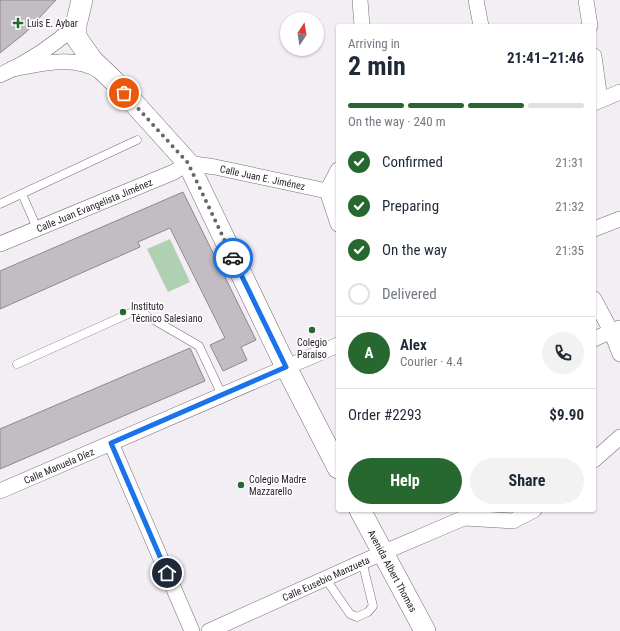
<!DOCTYPE html>
<meta charset="utf-8">
<style>
body{margin:0;font-family:"Roboto Condensed",sans-serif;background:#f2f2f3;color:#1f2937;height:100vh;display:flex;flex-direction:column;font-size:15px;white-space:nowrap}
*{box-sizing:border-box;margin:0}
p{font-size:13px;color:#747a83}
.icon{flex:none;width:22px;height:22px;fill:none;stroke:currentColor;stroke-width:2;stroke-linecap:round;stroke-linejoin:round}
.map{position:relative;flex:1;overflow:hidden}
.details{position:absolute;left:336px;top:24px;width:260px;height:488px;display:flex;flex-direction:column;background:#fff;border-radius:4px;box-shadow:0 1px 3px #0004}
.details>*{flex:none}
.needle{width:26px;rotate:12deg}
.controls{position:absolute;left:280px;top:12px;display:grid;gap:8px}
.controls a{display:grid;place-items:center;width:44px;height:44px;border-radius:50%;background:#fff;box-shadow:0 1px 3px #0004;font-size:20px}
.pin{position:absolute;display:grid;place-items:center;width:34px;height:34px;color:#fff;margin:-17px;border:2px solid #fff;border-radius:50%;box-shadow:0 1px 4px #0007}
.courier{position:absolute;display:grid;place-items:center;width:40px;height:40px;margin:-20px;border:3px solid #1a73e8;border-radius:50%;background:#fff;color:#222;box-shadow:0 1px 5px #0007}
.summary em{font-style:normal;font-weight:700}
.summary div{display:flex;flex-direction:column-reverse}
.summary{display:flex;align-items:center;justify-content:space-between;height:68px;padding:0 12px}
h1{font-size:26px;font-weight:700;line-height:30px}
.bar{display:grid;grid-template-columns:repeat(4,1fr);gap:6px 4px;align-content:center;height:48px;padding:0 12px}
.bar i{height:5px;border-radius:3px;background:#e0e1e3}
.bar .on{background:#276831}
.bar p{grid-column:span 4}
.line{display:flex;align-items:center;gap:10px;padding:0 12px;border-top:1px solid #e0e1e3}
.line div{flex:1}
.round{display:grid;place-items:center;flex:none;width:42px;height:42px;border-radius:21px;background:#f2f2f3}
ol{padding:0 12px;list-style:none}
li{display:flex;align-items:center;gap:12px;height:44px}
li p{margin-inline-start:auto}
li .icon{padding:4px;border-radius:50%;background:#276831;color:#fff;stroke-width:4}
li:last-child{color:#747a83}
li i{width:22px;height:22px;border:2px solid #e0e1e3;border-radius:50%}
.button{display:flex;gap:8px;margin-top:auto;padding:8px 12px}
.button a{flex:1;height:46px;border-radius:24px;background:#276831;color:#fff;font-size:16px;font-weight:700;line-height:46px;text-align:center}
.button a+a{background:#f2f2f3;color:#1f2937}
.map>svg:first-child{display:block}
.pitch{fill:#b0d1b1}
.building{fill:#c2bcc3;stroke:#8e888e}
.lines{fill:none;stroke-linecap:round;stroke-linejoin:round}
.lane-casing{stroke:#736d73;stroke-width:9}
.street-casing{stroke:#736d73;stroke-width:16}
.secondary-casing{stroke:#736d73;stroke-width:22}
.lane{stroke:#fff;stroke-width:8}
.street{stroke:#fff;stroke-width:15}
.secondary{stroke:#fff;stroke-width:21}
.done{stroke:#69666a;stroke-width:4;stroke-dasharray:0 7.2}
.route{stroke:#1a73e8;stroke-width:5}
.poi-dot{fill:#276831;stroke:#fefcfe;stroke-width:1.5}
.labels{text-anchor:middle;dominant-baseline:central;stroke-width:3.5;stroke-linejoin:round;paint-order:stroke}
.poi-label{font-size:10px;fill:#1f1d1f;stroke:#fefcfe;text-anchor:start}
.street-label{font-size:10px;fill:#1f1d1f;stroke:#fefcfe}
</style>
<div class="map">
<svg width="620" height="631" viewBox="0 0 620 631">
<rect width="100%" height="100%" fill="#f3edf4"/>
<path class="pitch" d="M 170,239 L 190,282 L 168,292 L 147,249 Z"/>
<g class="building">
<path d="M 0,0 L 56,0 L 25,33 L 0,53 Z"/>
<path d="M 183,192 L 256,340 L 241,347 L 247,360 L 223,371 L 210,345 L 225,338 L 170,228 L 138,242 L 140,247 L 0,309 L 0,271 Z"/>
<path d="M 190,348 L 205,381 L 0,469 L 0,429 Z"/>
</g>
<g class="lines">
<g class="lane-casing">
<g id="lane">
<path d="M 22,194 L 37,228"/>
<path d="M 0,204 L 137,140"/>
<path d="M 17,364 L 137,310 L 199,346 L 222,395"/>
<path d="M 325,578 L 350,614 L 357,617 L 368,612 L 373,606 L 362,561"/>
</g>
</g>
<g class="street-casing">
<g id="street">
<path d="M 360,0 L 362,26"/>
<path d="M 476,0 L 481,26"/>
<path d="M 586,0 L 590,26"/>
<path d="M 594,56 L 600,100"/>
<path d="M 12,69 C 40,64 76,54 101,72"/>
<path d="M 0,75 C 27,63 54,45 76,25"/>
<path d="M 594,103 L 620,92"/>
<path d="M 338,170 L 327,191 L 338,224"/>
<path d="M 594,229 L 620,219"/>
<path id="s1" d="M 0,244 L 174,172 L 188,163 L 215,167 L 327,191 L 338,191"/>
<path d="M 594,299 L 611,331 L 620,354"/>
<path d="M 594,339 L 619,328"/>
<path d="M 111,443 L 192,631"/>
<path d="M 594,460 L 620,437"/>
<path id="s2" d="M 0,491 L 338,345"/>
<path id="s3" d="M 209,631 L 382,553 L 464,518 L 513,521 L 534,510"/>
</g>
</g>
<g class="secondary-casing">
<g id="secondary">
<path d="M 82,0 L 76,25 L 76,37 L 92,60 L 114,81 L 188,163 L 286,367 L 338,468"/>
<path id="s4" d="M 360,510 L 425,631"/>
</g>
</g>
<use href="#lane" class="lane"/>
<use href="#street" class="street"/>
<use href="#secondary" class="secondary"/>
</g>
<g class="lines">
<path class="done" d="M 124,93 L 188,163 L 233,258"/>
<path class="route" d="M 167,573 L 111,443 L 286,367 L 233,258"/>
</g>
<g class="poi-dot">
<path d="M16 17h4v4h4v4h-4v4h-4v-4h-4v-4h4z"/>
<circle cx="123" cy="312" r="4"/>
<circle cx="312" cy="330" r="4"/>
<circle cx="241" cy="485" r="4"/>
</g>
<g class="labels">
<g class="poi-label">
<text x="27" y="23">Luis E. Aybar</text>
<text x="131" y="306">Instituto<tspan x="131" dy="12">Técnico Salesiano</tspan></text>
<text x="312" y="342" text-anchor="middle">Colegio<tspan x="312" dy="12">Paraiso</tspan></text>
<text x="249" y="479">Colegio Madre<tspan x="249" dy="12">Mazzarello</tspan></text>
</g>
<g class="street-label">
<text stroke="none"><textPath href="#s1" startOffset="281">Calle Juan E. Jiménez</textPath></text>
<text stroke="none"><textPath href="#s1" startOffset="102">Calle Juan Evangelista Jiménez</textPath></text>
<text stroke="none"><textPath href="#s2" startOffset="64">Calle Manuela Díez</textPath></text>
<text stroke="none"><textPath href="#s4" startOffset="69">Avenida Albert Thomas</textPath></text>
<text stroke="none"><textPath href="#s3" startOffset="128">Calle Eusebio Manzueta</textPath></text>
</g>
</g>
</svg>
<div class="controls">
<a><svg class="needle" viewBox="-14 -14 28 28"><path d="M0-13l5 13h-10z" fill="#e53935"/><path d="M0 13l5-13h-10z" fill="#747a83"/></svg></a>
</div>
<div class="pin" style="left:124px;top:93px;background:#ea580c"><svg class="icon" aria-label="bag" viewBox="0 0 24 24"><path d="M5 8h14l-1 12H6zM9 8a3 3 0 0 1 6 0"/></svg></div>
<div class="pin" style="left:167px;top:573px;background:#1f2937"><svg class="icon" aria-label="home" viewBox="0 0 24 24"><path d="M3 11l9-7 9 7M6 9v11h12V9"/></svg></div>
<div class="courier" style="left:233px;top:258px"><svg class="icon" aria-label="car" viewBox="0 0 24 24"><path d="M5 17H2v-5l4-1 3-4h7l3 4 3 1v5h-3M9 17h6M6 11h13"/><circle cx="7" cy="17" r="2"/><circle cx="17" cy="17" r="2"/></svg></div>
<section class="details">
<div class="summary"><div><h1>2 min</h1><p>Arriving in</p></div><em>21:41–21:46</em></div>
<div class="bar"><i class="on"></i><i class="on"></i><i class="on"></i><i></i><p>On the way · 240 m</p></div>
<ol>
<li><svg class="icon" aria-label="check" viewBox="0 0 24 24"><path d="M5 12l5 5 9-10"/></svg>Confirmed<p>21:31</p></li>
<li><svg class="icon" aria-label="check" viewBox="0 0 24 24"><path d="M5 12l5 5 9-10"/></svg>Preparing<p>21:32</p></li>
<li><svg class="icon" aria-label="check" viewBox="0 0 24 24"><path d="M5 12l5 5 9-10"/></svg>On the way<p>21:35</p></li>
<li><i></i>Delivered</li>
</ol>
<div class="line" style="height:72px"><b class="round" style="background:#276831;color:#fff">A</b><div><b>Alex</b><p>Courier · 4.4</p></div><a class="round"><svg class="icon" aria-label="phone" viewBox="0 0 24 24"><path d="M5 4h4l2 5-3 2q2 4 5 5l2-3 5 2v4C11 20 4 13 5 4z"/></svg></a></div>
<div class="line" style="height:52px"><div>Order #2293</div><b>$9.90</b></div>
<div class="button"><a>Help</a><a>Share</a></div>
</section>
</div>
